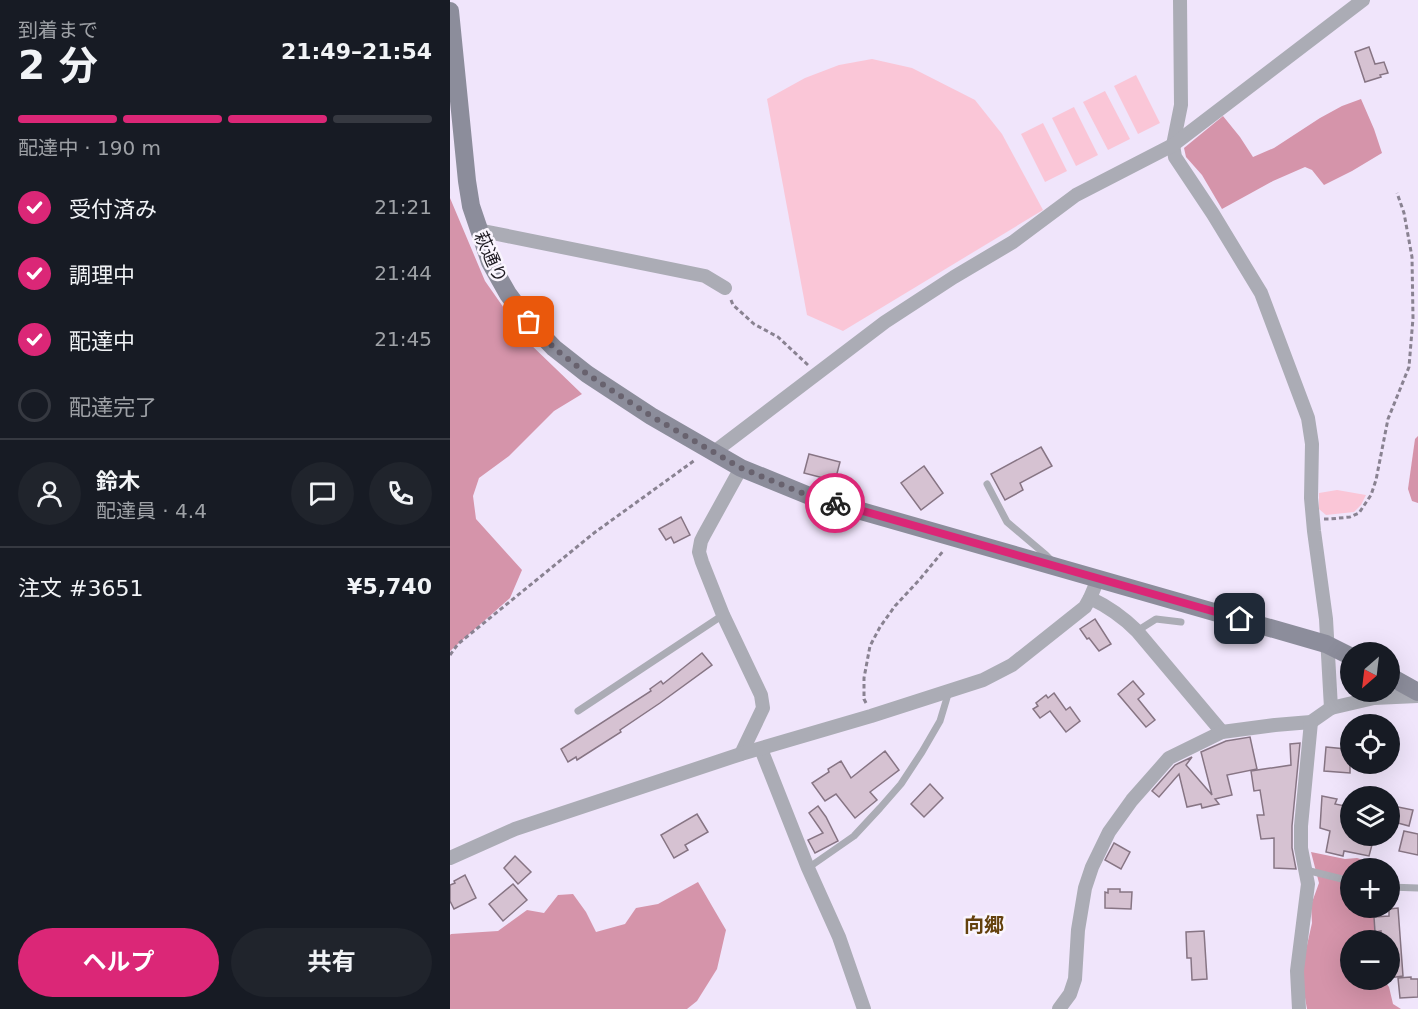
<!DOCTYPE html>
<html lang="ja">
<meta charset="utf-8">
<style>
body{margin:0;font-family:"DejaVu Sans","Noto Sans JP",sans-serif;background:#20242c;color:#f1f3f6;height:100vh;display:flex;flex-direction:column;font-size:22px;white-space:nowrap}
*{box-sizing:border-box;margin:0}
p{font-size:20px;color:#9ea1a6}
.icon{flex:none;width:33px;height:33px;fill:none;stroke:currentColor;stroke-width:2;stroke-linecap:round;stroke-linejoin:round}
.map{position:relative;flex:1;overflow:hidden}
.side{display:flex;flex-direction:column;background:#171b24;width:450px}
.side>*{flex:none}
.needle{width:39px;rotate:208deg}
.fabs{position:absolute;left:890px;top:642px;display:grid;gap:12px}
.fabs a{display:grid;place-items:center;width:60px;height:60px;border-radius:50%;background:#171b24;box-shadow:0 6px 24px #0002;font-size:30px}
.pin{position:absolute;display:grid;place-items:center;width:51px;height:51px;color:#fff;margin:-26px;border-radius:12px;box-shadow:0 3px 9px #0006}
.courier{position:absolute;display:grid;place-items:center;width:60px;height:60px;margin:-30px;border:4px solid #db2777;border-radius:50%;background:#fff;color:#222;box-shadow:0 2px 8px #0007}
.summary em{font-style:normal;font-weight:700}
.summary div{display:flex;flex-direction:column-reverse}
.summary{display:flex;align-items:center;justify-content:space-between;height:102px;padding:0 18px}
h1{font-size:39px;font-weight:700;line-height:45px}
.bar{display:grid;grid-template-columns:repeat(4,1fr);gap:9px 6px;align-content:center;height:72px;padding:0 18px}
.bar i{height:8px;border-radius:4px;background:#363941}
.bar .on{background:#db2777}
.bar p{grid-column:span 4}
.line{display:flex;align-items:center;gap:15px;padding:0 18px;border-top:2px solid #363941}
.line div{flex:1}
.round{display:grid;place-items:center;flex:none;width:63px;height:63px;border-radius:32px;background:#20242c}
ol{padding:0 18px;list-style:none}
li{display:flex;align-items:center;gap:18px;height:66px}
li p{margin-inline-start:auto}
li .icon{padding:6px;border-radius:50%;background:#db2777;color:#fff;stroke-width:4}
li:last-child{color:#9ea1a6}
li i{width:33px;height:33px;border:3px solid #363941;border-radius:50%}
.action{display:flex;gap:12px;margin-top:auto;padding:12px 18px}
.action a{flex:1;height:69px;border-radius:36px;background:#db2777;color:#fff;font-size:24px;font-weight:700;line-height:69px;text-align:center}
.action a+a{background:#20242c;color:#f1f3f6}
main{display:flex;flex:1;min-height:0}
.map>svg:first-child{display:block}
.green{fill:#fac6d7}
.forest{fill:#d594aa}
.building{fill:#d6c2d2;stroke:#877584;stroke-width:1.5}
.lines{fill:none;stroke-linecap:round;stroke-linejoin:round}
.path{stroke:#898291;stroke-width:3;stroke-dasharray:4.5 3;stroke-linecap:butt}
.lane{stroke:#abacb5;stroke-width:7}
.street{stroke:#abacb5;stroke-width:14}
.secondary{stroke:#8c8d9b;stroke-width:18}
.done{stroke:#68626e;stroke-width:6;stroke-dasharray:0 10.8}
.route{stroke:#db2777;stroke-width:8}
.labels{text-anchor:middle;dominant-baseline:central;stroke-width:5;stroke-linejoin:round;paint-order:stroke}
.street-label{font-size:18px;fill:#1e1b22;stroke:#faf5fe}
.neighbourhood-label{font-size:20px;font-weight:bold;fill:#64410d;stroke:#faf5fe}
</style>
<main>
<section class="side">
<div class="summary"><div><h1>2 分</h1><p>到着まで</p></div><em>21:49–21:54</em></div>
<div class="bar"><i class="on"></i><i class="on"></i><i class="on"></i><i></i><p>配達中 · 190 m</p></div>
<ol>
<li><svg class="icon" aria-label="check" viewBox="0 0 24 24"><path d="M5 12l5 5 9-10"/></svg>受付済み<p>21:21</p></li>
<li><svg class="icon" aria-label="check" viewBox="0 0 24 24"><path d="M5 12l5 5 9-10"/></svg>調理中<p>21:44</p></li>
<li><svg class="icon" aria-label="check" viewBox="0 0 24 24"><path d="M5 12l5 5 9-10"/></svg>配達中<p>21:45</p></li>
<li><i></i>配達完了</li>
</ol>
<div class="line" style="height:108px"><a class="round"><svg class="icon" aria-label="person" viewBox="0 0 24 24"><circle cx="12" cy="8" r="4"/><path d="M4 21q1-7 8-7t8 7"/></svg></a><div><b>鈴木</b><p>配達員 · 4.4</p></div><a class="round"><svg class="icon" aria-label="chat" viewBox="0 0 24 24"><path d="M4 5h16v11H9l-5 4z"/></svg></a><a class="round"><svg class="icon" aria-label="phone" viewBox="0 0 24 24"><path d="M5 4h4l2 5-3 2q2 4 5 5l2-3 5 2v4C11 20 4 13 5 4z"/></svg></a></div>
<div class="line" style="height:78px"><div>注文 #3651</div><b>¥5,740</b></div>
<div class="action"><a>ヘルプ</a><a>共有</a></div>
</section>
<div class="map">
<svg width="968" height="1009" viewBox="0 0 968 1009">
<rect width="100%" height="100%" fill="#f0e5fb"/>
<g class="green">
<path d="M 422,59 L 462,68 L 525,100 L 552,134 L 593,210 L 393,331 L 357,315 L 317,99 L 355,78 L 389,65 Z"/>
<path d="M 686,75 L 710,123 L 688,134 L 664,86 Z"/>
<path d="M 655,91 L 680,139 L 658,150 L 633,102 Z"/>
<path d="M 624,107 L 648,155 L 626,166 L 602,118 Z"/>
<path d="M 593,123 L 617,171 L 595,182 L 571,134 Z"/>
<path d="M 887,490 L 916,495 L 911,505 L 904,512 L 876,515 L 869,509 L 869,493 Z"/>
</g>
<g class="forest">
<path d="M 911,99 L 924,129 L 932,153 L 902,171 L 874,185 L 862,170 L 855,167 L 823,181 L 772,209 L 752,175 L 736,157 L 734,148 L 773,116 L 790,137 L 803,157 L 824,148 L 870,118 L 892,106 Z"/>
<path d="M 0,198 L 35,281 L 77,341 L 132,394 L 104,411 L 59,456 L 29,478 L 23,496 L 26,519 L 72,570 L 60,598 L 0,651 Z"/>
<path d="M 968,436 L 968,503 L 962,501 L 958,489 L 965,439 Z"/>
<path d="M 861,852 L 895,859 L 907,858 L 935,867 L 935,868 L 900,868 L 900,908 L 929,908 L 929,940 L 900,940 L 900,980 L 934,980 L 939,987 L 943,1004 L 951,1009 L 857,1009 L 854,992 L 853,963 L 862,923 L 861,905 L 869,883 Z"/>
<path d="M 248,882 L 276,930 L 267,969 L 247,1001 L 237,1009 L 0,1009 L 0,935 L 1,934 L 48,931 L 77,910 L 94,913 L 108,895 L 123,894 L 136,912 L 146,932 L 175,924 L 186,908 L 208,904 Z"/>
</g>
<g class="building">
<path d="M 919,47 L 925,64 L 934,62 L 938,73 L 930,75 L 931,77 L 915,82 L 905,52 Z"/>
<path d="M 591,447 L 602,466 L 570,483 L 573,490 L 555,500 L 541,474 Z"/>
<path d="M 359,454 L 390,462 L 385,481 L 354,473 Z"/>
<path d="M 474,466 L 493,493 L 471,510 L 451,483 Z"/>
<path d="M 231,517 L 240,535 L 224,543 L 221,537 L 216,540 L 209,529 Z"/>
<path d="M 645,619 L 661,644 L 649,651 L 639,638 L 637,639 L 630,629 Z"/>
<path d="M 252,653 L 262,665 L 210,703 L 170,730 L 171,732 L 127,760 L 126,757 L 118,762 L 111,749 L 201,691 L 200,689 L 211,681 L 213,684 Z"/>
<path d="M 683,681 L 694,694 L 688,699 L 705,720 L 696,727 L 668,694 Z"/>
<path d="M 604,693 L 616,710 L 620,707 L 630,721 L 616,732 L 600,711 L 590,718 L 583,709 L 588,706 L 586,703 L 596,695 L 598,698 Z"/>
<path d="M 800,737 L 807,769 L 777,775 L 782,795 L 765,799 L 769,804 L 752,808 L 751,804 L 737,807 L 729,774 L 709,797 L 702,791 L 725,765 L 742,757 L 736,765 L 762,795 L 751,752 L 776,741 Z"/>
<path d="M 850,743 L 842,826 L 842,848 L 846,869 L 824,868 L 824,838 L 811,839 L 807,815 L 814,815 L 810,790 L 804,791 L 801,771 L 841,765 L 840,744 Z"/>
<path d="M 876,747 L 896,749 L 896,752 L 900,752 L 900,773 L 874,771 Z"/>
<path d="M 435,751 L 449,770 L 420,792 L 427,800 L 405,818 L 386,794 L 375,801 L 362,783 L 379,772 L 378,769 L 391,761 L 401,778 Z"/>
<path d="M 480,784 L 493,798 L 474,817 L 461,804 Z"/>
<path d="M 872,796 L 887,799 L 885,804 L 900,807 L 899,835 L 923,841 L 919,856 L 894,851 L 893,856 L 876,852 L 880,831 L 870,828 Z"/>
<path d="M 368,806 L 376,817 L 388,841 L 365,853 L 358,840 L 373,833 L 359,813 Z"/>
<path d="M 948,807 L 963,810 L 959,826 L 944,822 Z"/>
<path d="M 247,814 L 258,832 L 235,845 L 238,850 L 224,858 L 211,835 Z"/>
<path d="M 954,831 L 968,834 L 968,855 L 949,851 Z"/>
<path d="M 664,843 L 680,852 L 671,869 L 655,860 Z"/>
<path d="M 65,856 L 81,872 L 68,884 L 54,868 Z"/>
<path d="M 15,875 L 26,898 L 4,909 L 0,901 L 0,885 L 5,883 L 4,881 Z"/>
<path d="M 63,884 L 77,900 L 53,921 L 39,904 Z"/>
<path d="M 658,889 L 670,889 L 670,892 L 682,892 L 681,909 L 655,908 L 655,892 L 658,893 Z"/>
<path d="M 948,908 L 953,976 L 939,978 L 939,940 L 931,940 L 931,931 L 925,932 L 924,917 L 939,916 L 939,909 Z"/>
<path d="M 754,931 L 757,979 L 742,980 L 741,958 L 737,958 L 736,932 Z"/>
<path d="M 961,977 L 961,979 L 968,979 L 968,997 L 950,998 L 948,978 Z"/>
</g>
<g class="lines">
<g class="path">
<path d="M 281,300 L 283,305 L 304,324 L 328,337 L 358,365"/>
<path d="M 874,519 L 880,519 L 900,517 L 909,513 L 921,495 L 926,480 L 938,419 L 959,367 L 963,318 L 962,257 L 954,213 L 947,193"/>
<path d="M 0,655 L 8,644 L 144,533 L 245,460"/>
<path d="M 416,703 L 414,699 L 414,678 L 420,646 L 430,627 L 445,606 L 470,579 L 494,550"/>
</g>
<g class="lane">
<path d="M 537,484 L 557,522 L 596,555 L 602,561"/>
<path d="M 687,631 L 706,619 L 731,622"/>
<path d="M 128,711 L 273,615"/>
<path d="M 358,868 L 404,836 L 430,808 L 451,784 L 472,752 L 490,721 L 499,691"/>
<path d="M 856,870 L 900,881"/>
<path d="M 939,887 L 968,888"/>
</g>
<g class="street">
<path d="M 730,0 L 731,105 L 723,145 L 725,157 L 763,214 L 811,293 L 858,418 L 862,444 L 861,498 L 864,531 L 876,619 L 881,708"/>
<path d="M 28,230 L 255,276 L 275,288"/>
<path d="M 264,452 L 435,322 L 504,277 L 563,242 L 626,195 L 723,145 L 913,0"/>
<path d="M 291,468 L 254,535 L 251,541 L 249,552 L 252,562 L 273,615 L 311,695 L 313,708 L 291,754"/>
<path d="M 640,598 C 659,607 672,616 687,631 L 772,732"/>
<path d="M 311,749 L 358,868 L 389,937 L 414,1009"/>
<path d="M 0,858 L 65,829 L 291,754 L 421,716 L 533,680 L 562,665 L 635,607 L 640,598 L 648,579"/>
<path d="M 609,1009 L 620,994 L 625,979 L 628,930 L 635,888 L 642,867 L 659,832 L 682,800 L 719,758 L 772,732 L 825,725 L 861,722 L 881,708 L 924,698 L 968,696"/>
<path d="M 849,1009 L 847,971 L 858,884 L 851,848 L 851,826 L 861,722"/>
</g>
<g class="secondary">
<path d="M 0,11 L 17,181 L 21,206 L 40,262 L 58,294 L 79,322 L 104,348 L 137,374 L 201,416 L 291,468 L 362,497 L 876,644 L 900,656"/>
<path d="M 939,676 L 968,692"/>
</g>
</g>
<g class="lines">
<path class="done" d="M 79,322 L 104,348 L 137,374 L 201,416 L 291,468 L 362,497 L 385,503"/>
<path class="route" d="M 385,503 L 790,619"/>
</g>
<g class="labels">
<g class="street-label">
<text transform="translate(41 257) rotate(66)">萩通り</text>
</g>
<g class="neighbourhood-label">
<text x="534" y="925">向郷</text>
</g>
</g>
</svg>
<div class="fabs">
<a><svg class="needle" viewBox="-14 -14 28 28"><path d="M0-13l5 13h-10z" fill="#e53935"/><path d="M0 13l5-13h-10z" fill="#9ea1a6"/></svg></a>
<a><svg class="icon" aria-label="locate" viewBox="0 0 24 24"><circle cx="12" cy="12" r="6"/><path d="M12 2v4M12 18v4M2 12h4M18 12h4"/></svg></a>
<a><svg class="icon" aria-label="layers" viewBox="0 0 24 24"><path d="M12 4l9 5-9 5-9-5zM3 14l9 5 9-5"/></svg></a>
<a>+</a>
<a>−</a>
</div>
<div class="pin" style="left:79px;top:322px;background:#ea580c"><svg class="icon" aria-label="bag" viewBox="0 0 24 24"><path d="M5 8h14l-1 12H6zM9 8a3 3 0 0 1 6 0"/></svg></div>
<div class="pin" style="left:790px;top:619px;background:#1f2937"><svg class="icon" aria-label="home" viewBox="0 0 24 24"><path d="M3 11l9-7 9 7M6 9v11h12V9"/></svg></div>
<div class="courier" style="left:385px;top:503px"><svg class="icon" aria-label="bike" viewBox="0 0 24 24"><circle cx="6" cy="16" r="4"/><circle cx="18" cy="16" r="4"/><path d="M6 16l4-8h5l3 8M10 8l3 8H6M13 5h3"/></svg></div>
</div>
</main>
